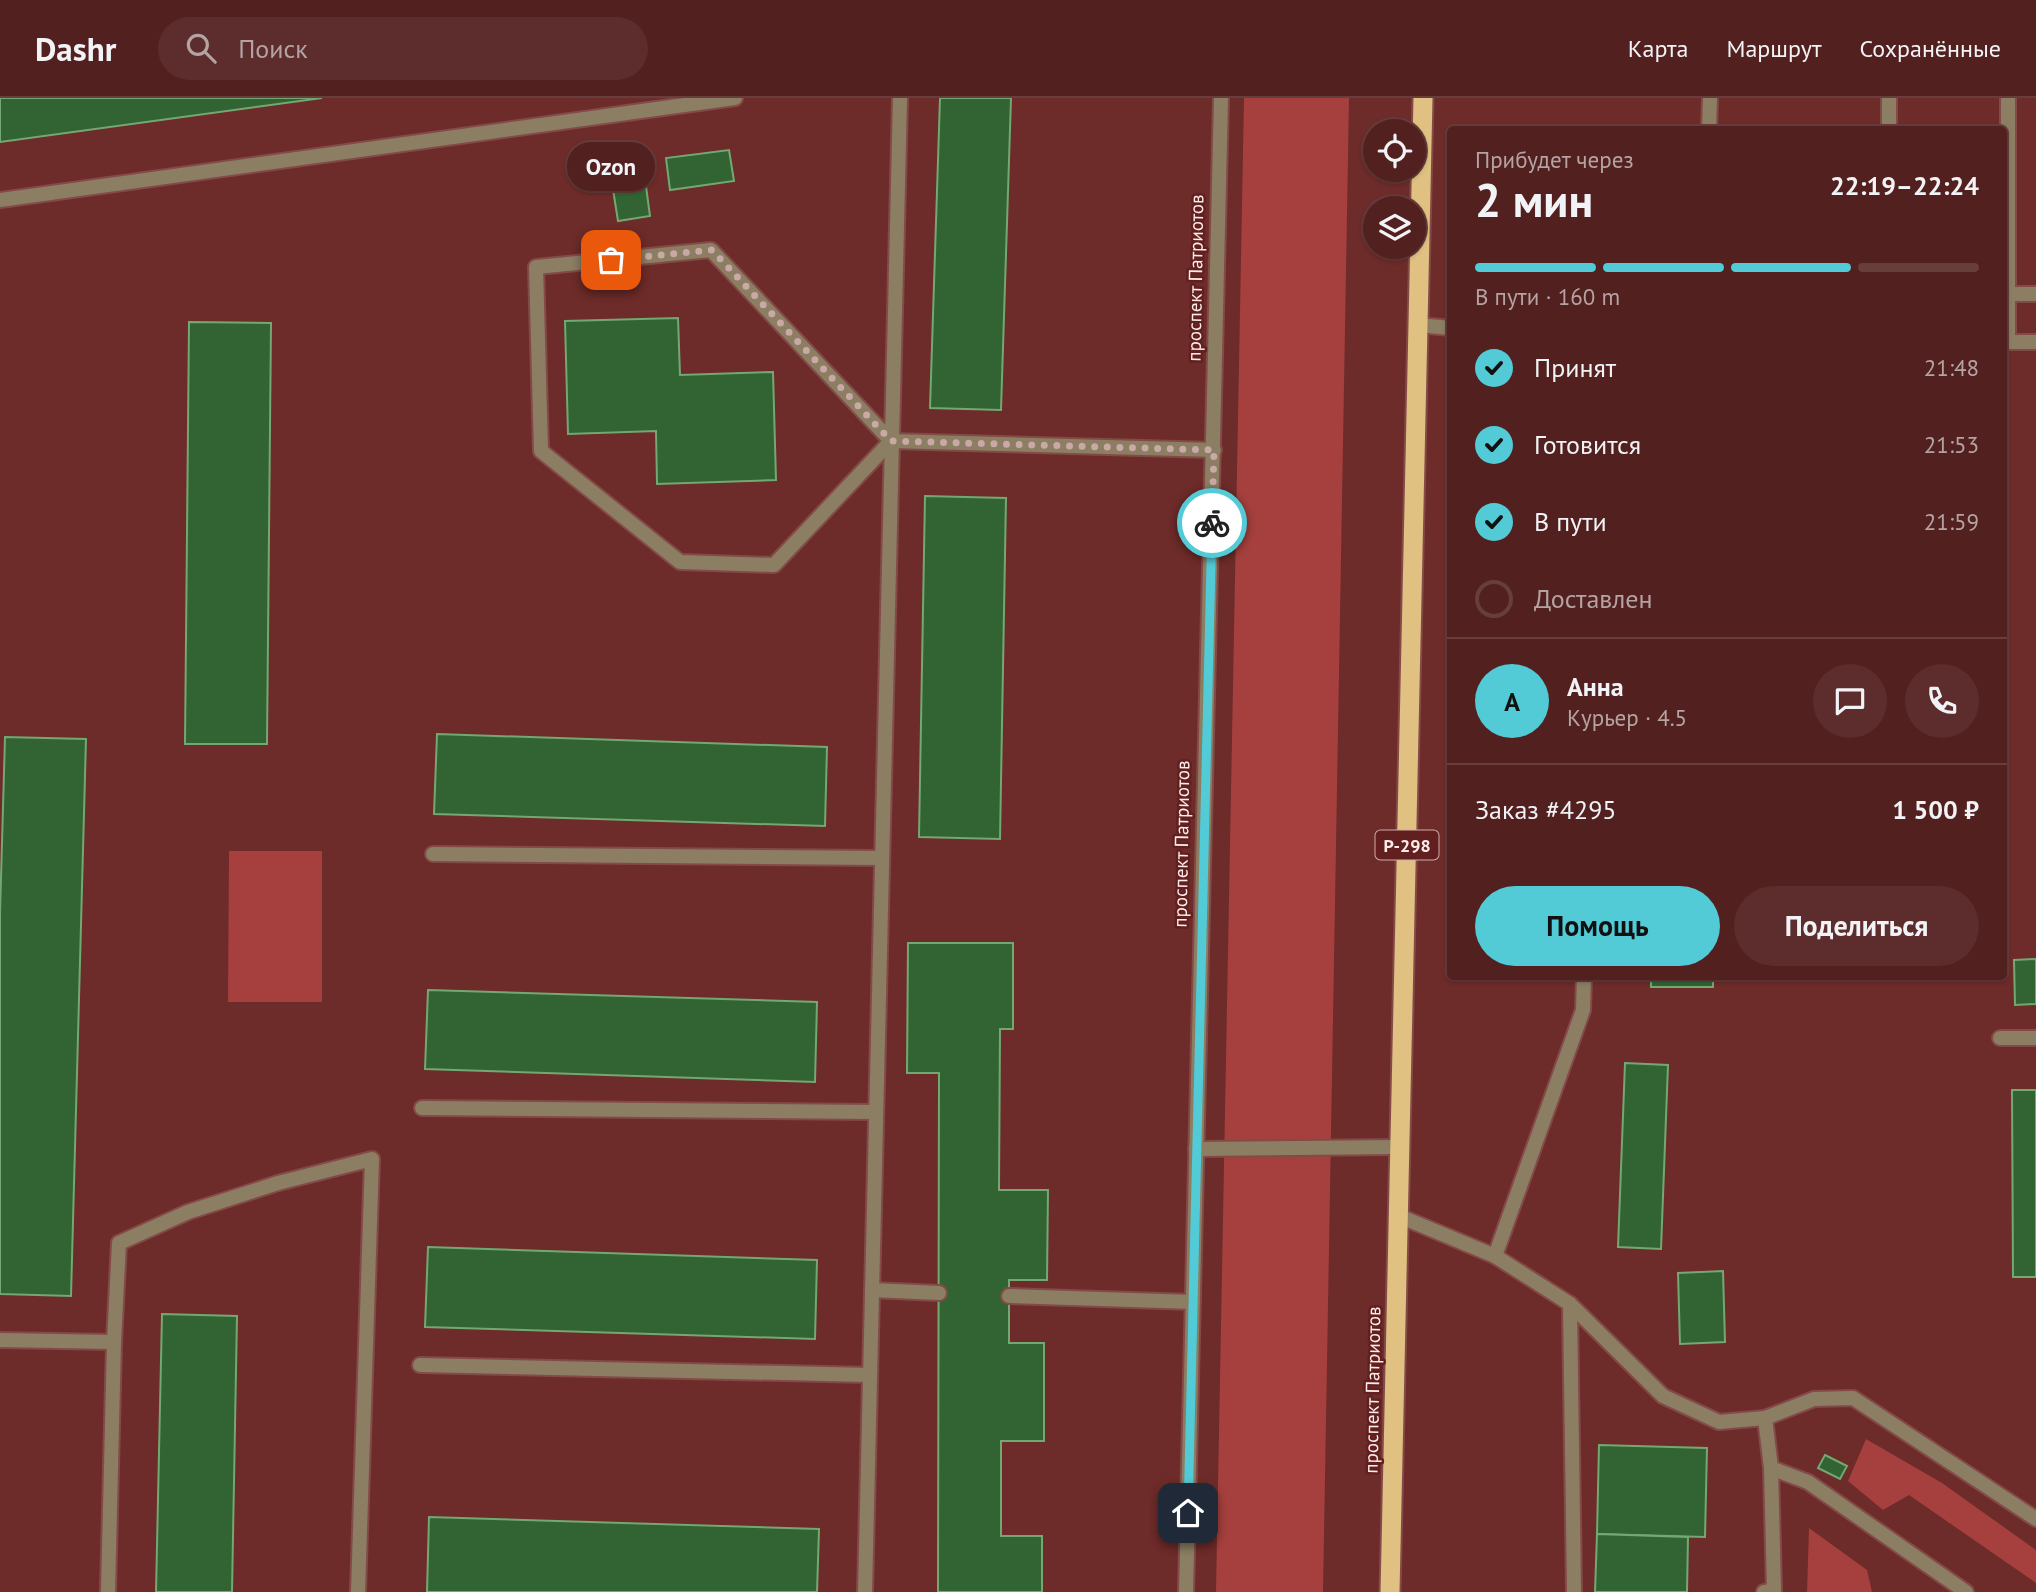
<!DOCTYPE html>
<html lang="ru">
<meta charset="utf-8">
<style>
body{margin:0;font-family:"PT Sans",sans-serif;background:#5c2d2c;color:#f1f3f6;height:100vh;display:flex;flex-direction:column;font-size:26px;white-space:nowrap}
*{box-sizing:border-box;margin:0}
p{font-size:23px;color:#b5a3a4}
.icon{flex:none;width:38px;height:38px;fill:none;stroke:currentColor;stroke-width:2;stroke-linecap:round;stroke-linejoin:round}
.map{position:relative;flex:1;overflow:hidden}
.side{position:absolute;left:1447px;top:28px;width:560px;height:854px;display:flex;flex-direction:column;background:#52201f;border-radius:7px;box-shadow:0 2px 5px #0004,0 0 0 2px #683e3d}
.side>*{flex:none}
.buttons{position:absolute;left:1363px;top:21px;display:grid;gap:14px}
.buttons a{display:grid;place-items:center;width:63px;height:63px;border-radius:50%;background:#52201f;box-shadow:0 2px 5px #0004,0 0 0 2px #683e3d;font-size:35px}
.pin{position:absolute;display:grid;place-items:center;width:60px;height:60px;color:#fff;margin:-30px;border-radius:14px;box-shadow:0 4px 10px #0006}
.courier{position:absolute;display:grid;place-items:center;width:70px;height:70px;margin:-35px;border:5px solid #52cbd7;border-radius:50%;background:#fff;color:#222;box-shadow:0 2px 9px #0007}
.bubble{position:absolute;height:49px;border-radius:24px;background:#52201f;box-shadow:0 2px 5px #0004,0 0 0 2px #683e3d;font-size:23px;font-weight:600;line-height:49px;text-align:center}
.headline em{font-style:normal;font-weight:600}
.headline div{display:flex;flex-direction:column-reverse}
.headline{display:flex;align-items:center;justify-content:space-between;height:119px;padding:0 28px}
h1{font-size:46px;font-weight:600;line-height:52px}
.bar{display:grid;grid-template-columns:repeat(4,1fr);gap:10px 7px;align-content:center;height:84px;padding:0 28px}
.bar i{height:9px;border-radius:5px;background:#683e3d}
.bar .active{background:#52cbd7}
.bar p{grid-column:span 4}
.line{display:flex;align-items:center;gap:18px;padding:0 28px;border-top:2px solid #683e3d}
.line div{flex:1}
.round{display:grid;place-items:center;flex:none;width:74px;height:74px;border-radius:37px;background:#5c2d2c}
ol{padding:0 28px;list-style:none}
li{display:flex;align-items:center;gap:21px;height:77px}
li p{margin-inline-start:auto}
li .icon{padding:7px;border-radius:50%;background:#52cbd7;color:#111;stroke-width:4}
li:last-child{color:#b5a3a4}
li i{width:38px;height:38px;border:4px solid #683e3d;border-radius:50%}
.button{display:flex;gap:14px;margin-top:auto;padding:14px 28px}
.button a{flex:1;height:80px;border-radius:42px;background:#52cbd7;color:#111;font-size:28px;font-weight:600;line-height:80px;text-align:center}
.button a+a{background:#5c2d2c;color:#f1f3f6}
header{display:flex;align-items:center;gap:42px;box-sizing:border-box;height:98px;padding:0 35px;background:#52201f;border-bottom:2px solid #683e3d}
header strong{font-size:33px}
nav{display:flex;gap:38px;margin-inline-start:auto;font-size:24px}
.search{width:490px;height:63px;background:#5c2d2c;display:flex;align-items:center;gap:18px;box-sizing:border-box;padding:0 24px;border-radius:38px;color:#b5a3a4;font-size:26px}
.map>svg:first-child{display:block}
.green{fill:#a5403e}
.building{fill:#326433;stroke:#73a873;stroke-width:2}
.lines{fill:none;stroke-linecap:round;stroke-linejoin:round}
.service-casing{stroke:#844a48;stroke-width:18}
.minor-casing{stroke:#844a48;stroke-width:18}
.tertiary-casing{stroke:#844a48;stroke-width:18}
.trunk-casing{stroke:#844a48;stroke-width:23}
.service{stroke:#8b7e62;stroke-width:14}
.minor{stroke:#8b7e62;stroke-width:14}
.tertiary{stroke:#8b7e62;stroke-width:14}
.trunk{stroke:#e0c182;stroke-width:19}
.done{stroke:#caa8a6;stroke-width:7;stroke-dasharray:0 12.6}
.route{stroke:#52cbd7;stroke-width:9}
.labels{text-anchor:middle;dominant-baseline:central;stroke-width:5;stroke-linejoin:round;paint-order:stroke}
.shield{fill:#61201f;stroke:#ceaeac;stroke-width:2}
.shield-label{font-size:18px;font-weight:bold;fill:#fcebe9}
.street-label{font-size:19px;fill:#fcebe9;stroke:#61201f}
</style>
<header>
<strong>Dashr</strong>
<div class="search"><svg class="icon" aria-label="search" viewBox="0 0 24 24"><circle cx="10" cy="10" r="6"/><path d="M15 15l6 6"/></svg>Поиск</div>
<nav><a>Карта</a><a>Маршрут</a><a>Сохранённые</a></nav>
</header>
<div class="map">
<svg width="2036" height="1494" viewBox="0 0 2036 1494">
<rect width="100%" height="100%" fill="#6d2b29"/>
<g class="green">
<path d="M 1244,0 L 1349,0 L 1323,1494 L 1216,1494 Z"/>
<path d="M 229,753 L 322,753 L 322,904 L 228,904 Z"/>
<path d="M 1866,1341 L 1942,1385 L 2036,1452 L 2036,1485 L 1909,1397 L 1883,1412 L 1848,1383 Z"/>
<path d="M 1809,1430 L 1867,1472 L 1872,1494 L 1807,1494 Z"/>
</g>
<g class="building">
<path d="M 0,0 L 322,0 L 0,44 Z"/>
<path d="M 940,0 L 1011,0 L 1001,312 L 930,310 Z"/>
<path d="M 729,52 L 734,83 L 670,92 L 666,60 Z"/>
<path d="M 645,81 L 650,118 L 618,123 L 612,85 Z"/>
<path d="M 678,220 L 680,277 L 773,274 L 776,382 L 657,386 L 656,333 L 568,336 L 565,223 Z"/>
<path d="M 189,224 L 271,225 L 267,646 L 185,646 Z"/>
<path d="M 925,398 L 1006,400 L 1000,741 L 919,739 Z"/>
<path d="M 437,636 L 827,649 L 825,728 L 434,716 Z"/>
<path d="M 5,639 L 86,641 L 71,1198 L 0,1196 L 0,815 Z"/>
<path d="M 908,845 L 1013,845 L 1013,931 L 1000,931 L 999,1092 L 1048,1092 L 1047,1182 L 1009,1182 L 1009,1245 L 1044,1245 L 1044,1343 L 1001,1343 L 1001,1438 L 1042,1438 L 1042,1494 L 938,1494 L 939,975 L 907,975 Z"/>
<path d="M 2036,861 L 2036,906 L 2015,907 L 2014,862 Z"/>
<rect x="1651" y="878" width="62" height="11"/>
<path d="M 428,892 L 817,904 L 815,984 L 425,971 Z"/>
<path d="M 1625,965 L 1668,967 L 1661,1151 L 1618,1149 Z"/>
<path d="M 2012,992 L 2036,992 L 2036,1179 L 2013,1179 Z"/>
<path d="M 428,1149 L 817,1162 L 815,1241 L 425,1229 Z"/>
<path d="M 1723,1173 L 1725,1244 L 1680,1246 L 1678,1175 Z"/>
<path d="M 162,1216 L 237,1218 L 232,1494 L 156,1494 Z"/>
<path d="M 1599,1347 L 1707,1350 L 1705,1439 L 1597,1436 Z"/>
<path d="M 1825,1357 L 1847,1368 L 1840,1381 L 1818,1370 Z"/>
<path d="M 429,1419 L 819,1431 L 817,1494 L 427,1494 Z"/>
<path d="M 1597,1436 L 1688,1439 L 1687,1494 L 1595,1494 Z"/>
</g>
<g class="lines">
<g class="service-casing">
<g id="service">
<path d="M 1709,32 L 1710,0"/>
<path d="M 1889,32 L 1889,0"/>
<path d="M 0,102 L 735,0"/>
<path d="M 2008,196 L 2036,196"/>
<path d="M 1418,227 L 1451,230"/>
<path d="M 2004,244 L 2036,244"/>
<path d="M 2008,244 L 2008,0"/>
<path d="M 891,343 L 774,467 L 680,464 L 541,353 L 536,169 L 711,152 L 891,343 L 1214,352"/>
<path d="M 433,756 L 882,760"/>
<path d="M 2000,940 L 2036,940"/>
<path d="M 422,1010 L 876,1014"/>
<path d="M 1495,1158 L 1583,912 L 1584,878"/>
<path d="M 872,1192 L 939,1195"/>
<path d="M 1009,1198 L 1193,1204"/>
<path d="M 1570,1206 L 1574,1494"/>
<path d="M 0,1242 L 114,1244 L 108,1494"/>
<path d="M 114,1244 L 119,1145 L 188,1114 L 278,1085 L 372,1061 L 358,1494"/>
<path d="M 420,1267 L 870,1277"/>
<path d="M 1771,1370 L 1808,1384 L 1966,1494"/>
<path d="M 865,1494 L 900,0"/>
<path d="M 1764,1494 L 1774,1492 L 1771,1370 L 1765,1320"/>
</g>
</g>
<g class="minor-casing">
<g id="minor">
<path d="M 1196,1051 L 1400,1049"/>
<path d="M 1399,1118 L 1495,1158 L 1570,1206 L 1663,1298 L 1719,1324 L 1765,1320 L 1814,1301 L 1853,1300 L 2036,1421"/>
</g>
</g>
<g class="tertiary-casing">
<path id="tertiary" d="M 1186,1494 L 1221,0"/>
</g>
<g class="trunk-casing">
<path id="trunk" d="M 1390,1494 L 1423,0"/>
</g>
<use href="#service" class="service"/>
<use href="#minor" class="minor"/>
<use href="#tertiary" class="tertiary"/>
<use href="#trunk" class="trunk"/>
</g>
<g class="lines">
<path class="done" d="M 611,162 L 712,152 L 891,343 L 1214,352 L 1212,425"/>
<path class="route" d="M 1188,1415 L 1212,425"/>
</g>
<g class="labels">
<rect class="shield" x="1375.5" y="732.5" width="63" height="29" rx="5"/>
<g class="shield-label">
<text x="1407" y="747">Р-298</text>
</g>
<g class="street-label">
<text transform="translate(1195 180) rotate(-89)">проспект Патриотов</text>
<text transform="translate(1181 746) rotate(-89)">проспект Патриотов</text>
<text transform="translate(1372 1292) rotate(-89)">проспект Патриотов</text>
</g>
</g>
</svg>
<div class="buttons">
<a><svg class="icon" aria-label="locate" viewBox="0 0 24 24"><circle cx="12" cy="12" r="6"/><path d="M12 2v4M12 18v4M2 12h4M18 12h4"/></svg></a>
<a><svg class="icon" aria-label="layers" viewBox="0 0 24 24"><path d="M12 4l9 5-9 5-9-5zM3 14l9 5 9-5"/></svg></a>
</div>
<div class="pin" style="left:611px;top:162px;background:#ea580c"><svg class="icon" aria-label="bag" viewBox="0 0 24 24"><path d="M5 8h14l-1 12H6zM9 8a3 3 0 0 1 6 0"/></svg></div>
<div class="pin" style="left:1188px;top:1415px;background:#1f2937"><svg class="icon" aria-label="home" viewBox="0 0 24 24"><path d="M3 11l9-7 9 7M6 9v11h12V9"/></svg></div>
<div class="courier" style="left:1212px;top:425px"><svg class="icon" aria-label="bike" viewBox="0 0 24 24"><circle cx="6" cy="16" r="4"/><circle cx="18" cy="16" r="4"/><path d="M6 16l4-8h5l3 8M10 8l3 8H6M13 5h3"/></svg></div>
<div class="bubble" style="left:567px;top:44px;width:88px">Ozon</div>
<section class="side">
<div class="headline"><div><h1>2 мин</h1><p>Прибудет через</p></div><em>22:19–22:24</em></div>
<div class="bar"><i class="active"></i><i class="active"></i><i class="active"></i><i></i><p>В пути · 160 m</p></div>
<ol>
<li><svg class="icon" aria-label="check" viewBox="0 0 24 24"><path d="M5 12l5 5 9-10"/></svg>Принят<p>21:48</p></li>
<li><svg class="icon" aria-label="check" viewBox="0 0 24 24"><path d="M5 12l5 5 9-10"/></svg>Готовится<p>21:53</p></li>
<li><svg class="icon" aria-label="check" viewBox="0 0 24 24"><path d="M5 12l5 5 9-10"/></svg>В пути<p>21:59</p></li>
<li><i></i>Доставлен</li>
</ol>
<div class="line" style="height:126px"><b class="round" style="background:#52cbd7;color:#111">А</b><div><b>Анна</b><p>Курьер · 4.5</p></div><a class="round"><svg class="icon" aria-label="chat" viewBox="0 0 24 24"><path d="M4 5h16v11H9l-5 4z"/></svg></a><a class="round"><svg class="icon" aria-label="phone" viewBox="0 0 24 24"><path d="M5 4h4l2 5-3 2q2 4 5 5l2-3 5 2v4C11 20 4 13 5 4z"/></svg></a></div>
<div class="line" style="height:91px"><div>Заказ #4295</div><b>1 500 ₽</b></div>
<div class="button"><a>Помощь</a><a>Поделиться</a></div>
</section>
</div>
